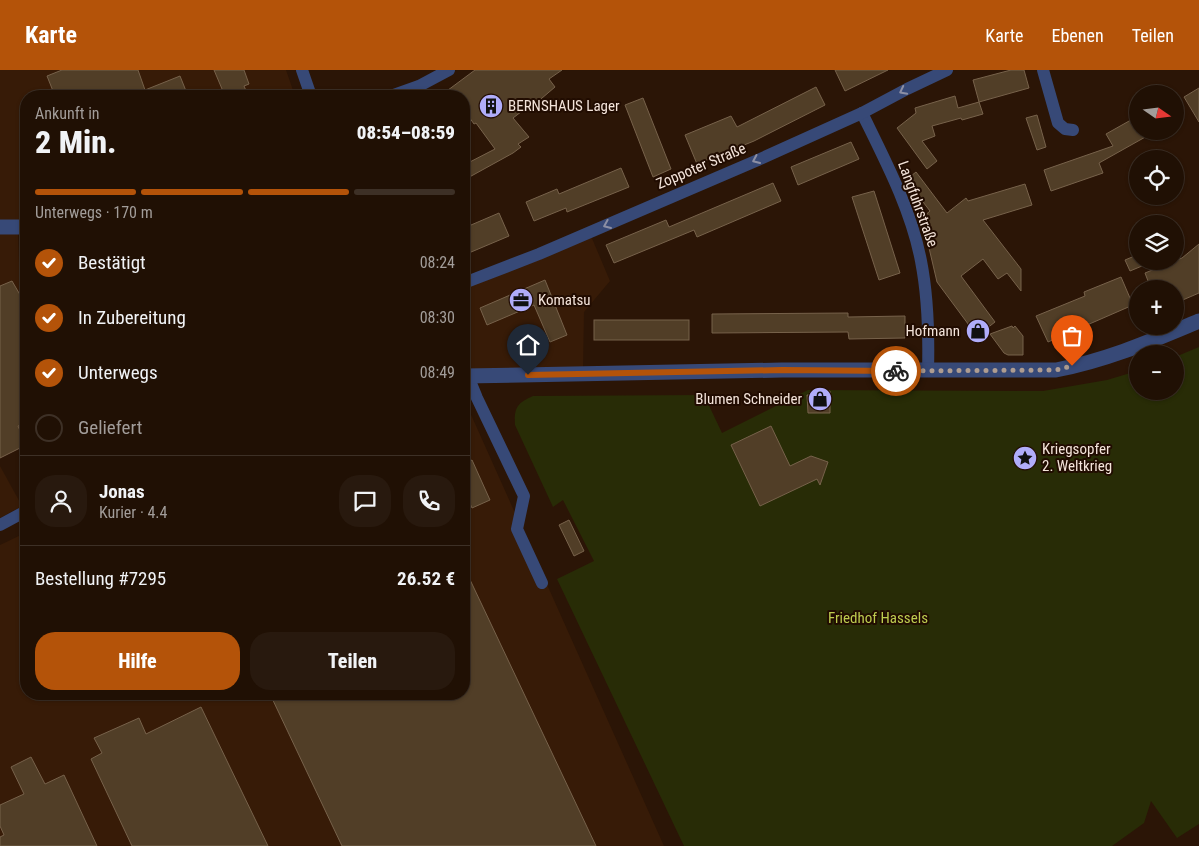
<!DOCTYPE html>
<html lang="de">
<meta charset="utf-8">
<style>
body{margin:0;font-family:"Roboto Condensed",sans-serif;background:#28190e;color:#f1f3f6;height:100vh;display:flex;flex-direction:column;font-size:19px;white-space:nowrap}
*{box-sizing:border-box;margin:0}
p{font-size:16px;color:#a29d9a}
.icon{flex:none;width:28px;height:28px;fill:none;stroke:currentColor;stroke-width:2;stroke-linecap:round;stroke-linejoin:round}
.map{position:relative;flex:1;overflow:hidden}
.sheet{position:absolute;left:20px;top:20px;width:450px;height:610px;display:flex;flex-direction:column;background:#201004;border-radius:20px;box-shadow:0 1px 4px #0004,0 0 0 1px #3d3026}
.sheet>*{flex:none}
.needle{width:32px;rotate:104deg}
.fabs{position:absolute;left:1129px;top:15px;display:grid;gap:10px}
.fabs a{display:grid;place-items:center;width:55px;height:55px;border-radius:50%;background:#201004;box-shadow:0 1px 4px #0004,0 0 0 1px #3d3026;font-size:25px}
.pin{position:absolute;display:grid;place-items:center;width:42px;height:42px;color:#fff;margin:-51px -21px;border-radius:50% 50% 50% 0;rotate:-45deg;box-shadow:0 0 5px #0007}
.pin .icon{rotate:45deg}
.courier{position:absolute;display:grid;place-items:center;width:50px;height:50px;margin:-25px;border:4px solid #b45309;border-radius:50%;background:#fff;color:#222;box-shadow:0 1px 6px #0007}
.overview em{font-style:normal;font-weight:800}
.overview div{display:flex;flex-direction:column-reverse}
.overview{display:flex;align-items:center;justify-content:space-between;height:85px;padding:0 15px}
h1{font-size:32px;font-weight:800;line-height:38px}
.bar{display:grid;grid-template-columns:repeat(4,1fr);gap:8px 5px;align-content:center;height:60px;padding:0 15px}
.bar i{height:6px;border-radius:4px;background:#3d3026}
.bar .selected{background:#b45309}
.bar p{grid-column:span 4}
.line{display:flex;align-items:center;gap:12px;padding:0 15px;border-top:1px solid #3d3026}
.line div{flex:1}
.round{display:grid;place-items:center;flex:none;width:52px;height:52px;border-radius:20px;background:#28190e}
ol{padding:0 15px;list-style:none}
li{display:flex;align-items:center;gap:15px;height:55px}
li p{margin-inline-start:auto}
li .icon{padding:5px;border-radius:50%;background:#b45309;color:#fff;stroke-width:4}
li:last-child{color:#a29d9a}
li i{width:28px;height:28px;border:2px solid #3d3026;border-radius:50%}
.button{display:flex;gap:10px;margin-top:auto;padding:10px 15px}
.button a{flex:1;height:58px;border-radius:20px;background:#b45309;color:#fff;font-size:20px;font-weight:800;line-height:58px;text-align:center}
.button a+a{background:#28190e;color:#f1f3f6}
header{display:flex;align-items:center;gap:30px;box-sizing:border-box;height:70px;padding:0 25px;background:#b45309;color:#fff}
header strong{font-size:24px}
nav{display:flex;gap:28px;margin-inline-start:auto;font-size:18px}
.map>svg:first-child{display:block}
.built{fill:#371b07}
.green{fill:#282c06}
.building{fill:#513e27;stroke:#77624b}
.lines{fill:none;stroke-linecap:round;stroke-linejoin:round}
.minor{stroke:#374977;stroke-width:12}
.tertiary{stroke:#374977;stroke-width:15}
.oneway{stroke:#8c8fa4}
.done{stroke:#ae9c90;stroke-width:5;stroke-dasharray:0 9}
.route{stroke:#b45309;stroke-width:6}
.labels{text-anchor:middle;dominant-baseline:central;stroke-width:4;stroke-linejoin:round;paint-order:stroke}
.poi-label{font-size:15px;fill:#f4e4da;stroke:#210c01;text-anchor:start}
.street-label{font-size:15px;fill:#f4e4da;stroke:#210c01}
.park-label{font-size:15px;fill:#bdcc4f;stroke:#210c01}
</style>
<header>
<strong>Karte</strong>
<nav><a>Karte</a><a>Ebenen</a><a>Teilen</a></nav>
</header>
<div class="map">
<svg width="1199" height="776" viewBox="0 0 1199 776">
<rect width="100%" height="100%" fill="#2b1506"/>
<g class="built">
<path d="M 0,0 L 286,0 L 295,26 L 26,26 L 26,151 L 0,152 Z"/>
<path d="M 0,163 L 18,163 L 19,192 L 24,209 L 26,212 L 26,358 L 0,371 Z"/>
<path d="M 591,166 L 610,211 L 584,242 L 583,299 L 464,299 L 464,218 Z"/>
<path d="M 464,329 L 664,776 L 0,776 L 0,475 L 23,464 L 26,469 L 26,624 L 464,624 Z"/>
<path d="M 0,396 L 22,436 L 0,448 Z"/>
</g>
<path class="green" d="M 1199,277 L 1199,754 L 1177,768 L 1151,731 L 1144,753 L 1112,776 L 684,776 L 557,509 L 594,491 L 563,430 L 553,437 L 515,355 C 514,338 517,333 533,326 L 704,325 L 722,363 L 808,320 L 1043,321 L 1107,310 L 1137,301 L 1138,321 L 1175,321 L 1175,287 Z"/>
<g class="building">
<path d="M 62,0 L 138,0 L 145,20 L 180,6 L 188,26 L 55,26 L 47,6 Z"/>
<path d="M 214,0 L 244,0 L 249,14 L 244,16 L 247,23 L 239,26 L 225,26 Z"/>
<path d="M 475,0 L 562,0 L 549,9 L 555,17 L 535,34 L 534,32 L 513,48 L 529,67 L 518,74 L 521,77 L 513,83 L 464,110 L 464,95 L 495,79 L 476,53 L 474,54 L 464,40 L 464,26 L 440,26 Z"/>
<path d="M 835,0 L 888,0 L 845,21 Z"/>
<path d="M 1011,0 L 1024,0 L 1029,18 L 979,32 L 973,10 Z"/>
<path d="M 816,17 L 825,35 L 754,71 L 697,94 L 685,65 L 731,46 L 737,57 Z"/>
<path d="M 1199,18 L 1199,52 L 1184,27 Z"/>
<path d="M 955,26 L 958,38 L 979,32 L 983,44 L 962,50 L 961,48 L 932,56 L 935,66 L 922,71 L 937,91 L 927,99 L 897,58 L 916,43 L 915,38 Z"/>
<path d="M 643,28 L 671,99 L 653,107 L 625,35 Z"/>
<path d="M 1037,45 L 1046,77 L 1037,80 L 1026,48 Z"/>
<path d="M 1138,46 L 1138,61 L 1156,61 L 1099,93 L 1103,103 L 1051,121 L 1044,100 L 1113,76 L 1106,64 Z"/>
<path d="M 851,72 L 859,89 L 798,115 L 791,97 Z"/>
<path d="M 621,98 L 629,117 L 567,142 L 566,138 L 534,151 L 526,132 L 557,119 L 559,124 Z"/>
<path d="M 916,102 L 947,143 L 966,128 L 968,131 L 1025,114 L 1032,135 L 983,150 L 1021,199 L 1021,221 L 1007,203 L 998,209 L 983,189 L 961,206 L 995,252 L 977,266 L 937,212 L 922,148 L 930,141 L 906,110 Z"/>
<path d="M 773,113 L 781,131 L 697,167 L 694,160 L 614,193 L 606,175 L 666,150 L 669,157 Z"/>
<path d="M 874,121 L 900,203 L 879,210 L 852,127 Z"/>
<path d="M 499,143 L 509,166 L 464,185 L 464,158 Z"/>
<path d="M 1199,174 L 1199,223 L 1178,232 L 1175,219 L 1151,219 L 1145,203 L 1182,188 Z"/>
<path d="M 1137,185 L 1138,191 L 1139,191 L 1142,196 L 1130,201 L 1125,190 Z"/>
<path d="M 1121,207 L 1133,235 L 1048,272 L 1036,246 L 1085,226 L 1084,222 Z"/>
<path d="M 545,210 L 567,265 L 550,272 L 534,235 L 487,255 L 480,238 Z"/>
<path d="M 12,211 L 26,235 L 26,352 L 18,356 L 26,375 L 0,388 L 0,216 Z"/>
<path d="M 848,243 L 848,247 L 905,246 L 905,268 L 849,269 L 848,262 L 712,263 L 712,244 Z"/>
<rect x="594" y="250" width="95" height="20"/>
<path d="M 1012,256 L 1013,258 L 1015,256 L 1023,266 L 1023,285 L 1008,285 L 1004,283 L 990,264 Z"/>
<path d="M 812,321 L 830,321 L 830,343 L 808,343 L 807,325 L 812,325 Z"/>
<path d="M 771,356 L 790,396 L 811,386 L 828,392 L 820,415 L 817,409 L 760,436 L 731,375 Z"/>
<path d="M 472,390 L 490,430 L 472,438 L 464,420 L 464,394 Z"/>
<path d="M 569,450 L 584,481 L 574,486 L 559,455 Z"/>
<path d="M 464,497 L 596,776 L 342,776 L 270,624 L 464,624 Z"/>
<path d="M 201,637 L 268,776 L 132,776 L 91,689 L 102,683 L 94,668 L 139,648 L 146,664 Z"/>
<path d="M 31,687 L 45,714 L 64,705 L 97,776 L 0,776 L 0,767 L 4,765 L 0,756 L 0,735 L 24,724 L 11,697 Z"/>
</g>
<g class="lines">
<g class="minor">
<path d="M 302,0 L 311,26"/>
<path d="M 1043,0 L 1058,53 L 1065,59 L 1073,60"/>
<path d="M 391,26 L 419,16 L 449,0"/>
<path d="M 862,43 C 885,90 911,139 921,191 C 928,227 929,264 928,301"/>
<path d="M 464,213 L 539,184 L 758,90 L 862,43 L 907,19 L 947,0"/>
<path d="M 468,306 L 477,328 L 524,426 L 517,459 L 542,513"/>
<path d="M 0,455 L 26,441"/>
</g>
<g class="tertiary">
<path d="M 0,157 L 26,157"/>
<path d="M 464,306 L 782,300 L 1056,300 C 1108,290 1151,271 1199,251"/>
</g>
</g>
<defs><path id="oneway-chevron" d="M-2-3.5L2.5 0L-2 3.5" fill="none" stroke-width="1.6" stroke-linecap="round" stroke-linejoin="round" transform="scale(1.25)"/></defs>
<g class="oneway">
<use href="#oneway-chevron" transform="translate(903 21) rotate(153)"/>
<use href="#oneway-chevron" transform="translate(756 90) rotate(156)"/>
<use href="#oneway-chevron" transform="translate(607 155) rotate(157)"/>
</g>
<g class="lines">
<path class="done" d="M 896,301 L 1056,300 L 1072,296"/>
<path class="route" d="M 528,305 L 782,300 L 896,301"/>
</g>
<defs>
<g id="building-disc" transform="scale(1.25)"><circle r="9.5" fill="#b0adfa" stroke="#210c01"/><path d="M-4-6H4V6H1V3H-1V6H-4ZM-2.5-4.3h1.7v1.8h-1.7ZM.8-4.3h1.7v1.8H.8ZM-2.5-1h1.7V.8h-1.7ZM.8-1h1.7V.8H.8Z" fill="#111"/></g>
<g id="office-disc" transform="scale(1.25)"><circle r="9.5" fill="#b0adfa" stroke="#210c01"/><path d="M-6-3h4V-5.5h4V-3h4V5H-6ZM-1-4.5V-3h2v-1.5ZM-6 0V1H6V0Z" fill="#111"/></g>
<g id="shop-disc" transform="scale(1.25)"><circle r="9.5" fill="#b0adfa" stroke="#210c01"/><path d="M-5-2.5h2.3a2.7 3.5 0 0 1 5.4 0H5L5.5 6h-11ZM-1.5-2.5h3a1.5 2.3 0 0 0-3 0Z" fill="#111"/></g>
<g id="sight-disc" transform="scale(1.25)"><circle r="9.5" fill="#b0adfa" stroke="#210c01"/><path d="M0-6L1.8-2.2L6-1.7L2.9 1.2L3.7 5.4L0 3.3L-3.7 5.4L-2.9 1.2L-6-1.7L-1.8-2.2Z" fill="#111"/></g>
</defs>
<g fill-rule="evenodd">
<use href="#building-disc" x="491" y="36"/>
<use href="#office-disc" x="521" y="230"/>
<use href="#shop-disc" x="978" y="261"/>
<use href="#shop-disc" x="820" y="329"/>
<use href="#sight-disc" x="1025" y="388"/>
</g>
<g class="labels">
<g class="poi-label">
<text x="508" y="36">BERNSHAUS Lager</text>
<text x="538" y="230">Komatsu</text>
<text x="960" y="261" text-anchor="end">Hofmann</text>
<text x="802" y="329" text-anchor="end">Blumen Schneider</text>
<text x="1042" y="379">Kriegsopfer<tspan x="1042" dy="17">2. Weltkrieg</tspan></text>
</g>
<g class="street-label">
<text transform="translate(701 96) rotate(-23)">Zoppoter Straße</text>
<text transform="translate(918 134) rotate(70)">Langfuhrstraße</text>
</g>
<g class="park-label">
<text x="878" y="548">Friedhof Hassels</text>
</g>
</g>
</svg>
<div class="fabs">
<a><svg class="needle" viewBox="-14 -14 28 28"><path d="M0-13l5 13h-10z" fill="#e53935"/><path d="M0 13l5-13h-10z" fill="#a29d9a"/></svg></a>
<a><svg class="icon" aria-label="locate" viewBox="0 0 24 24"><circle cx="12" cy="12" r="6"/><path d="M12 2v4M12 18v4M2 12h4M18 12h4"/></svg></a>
<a><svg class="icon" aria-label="layers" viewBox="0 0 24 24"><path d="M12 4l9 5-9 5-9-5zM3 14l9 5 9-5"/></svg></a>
<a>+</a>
<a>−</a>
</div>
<div class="pin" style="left:1072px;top:296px;background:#ea580c"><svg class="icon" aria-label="bag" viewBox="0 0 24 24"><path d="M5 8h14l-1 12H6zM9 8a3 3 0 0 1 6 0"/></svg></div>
<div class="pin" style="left:528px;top:305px;background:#1f2937"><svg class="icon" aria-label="home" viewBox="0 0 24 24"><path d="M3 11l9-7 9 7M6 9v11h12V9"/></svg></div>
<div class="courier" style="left:896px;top:301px"><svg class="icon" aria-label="bike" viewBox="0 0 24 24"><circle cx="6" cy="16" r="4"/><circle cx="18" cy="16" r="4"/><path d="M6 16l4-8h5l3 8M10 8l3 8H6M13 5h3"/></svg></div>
<section class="sheet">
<div class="overview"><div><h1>2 Min.</h1><p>Ankunft in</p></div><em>08:54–08:59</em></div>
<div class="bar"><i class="selected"></i><i class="selected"></i><i class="selected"></i><i></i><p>Unterwegs · 170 m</p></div>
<ol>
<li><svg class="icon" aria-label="check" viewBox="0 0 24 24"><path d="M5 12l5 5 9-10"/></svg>Bestätigt<p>08:24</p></li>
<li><svg class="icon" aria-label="check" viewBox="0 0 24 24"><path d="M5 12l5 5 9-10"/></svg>In Zubereitung<p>08:30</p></li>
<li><svg class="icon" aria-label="check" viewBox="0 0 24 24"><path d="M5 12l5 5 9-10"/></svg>Unterwegs<p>08:49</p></li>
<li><i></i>Geliefert</li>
</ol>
<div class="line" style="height:90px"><a class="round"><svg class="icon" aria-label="person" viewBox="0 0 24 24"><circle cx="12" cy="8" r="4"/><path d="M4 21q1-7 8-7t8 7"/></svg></a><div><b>Jonas</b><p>Kurier · 4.4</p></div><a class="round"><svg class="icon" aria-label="chat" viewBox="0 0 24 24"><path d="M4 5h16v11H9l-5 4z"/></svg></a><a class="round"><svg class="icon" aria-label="phone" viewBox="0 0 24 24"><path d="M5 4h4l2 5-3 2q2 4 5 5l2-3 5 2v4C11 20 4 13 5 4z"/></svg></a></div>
<div class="line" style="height:65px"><div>Bestellung #7295</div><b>26.52 €</b></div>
<div class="button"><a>Hilfe</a><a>Teilen</a></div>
</section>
</div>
